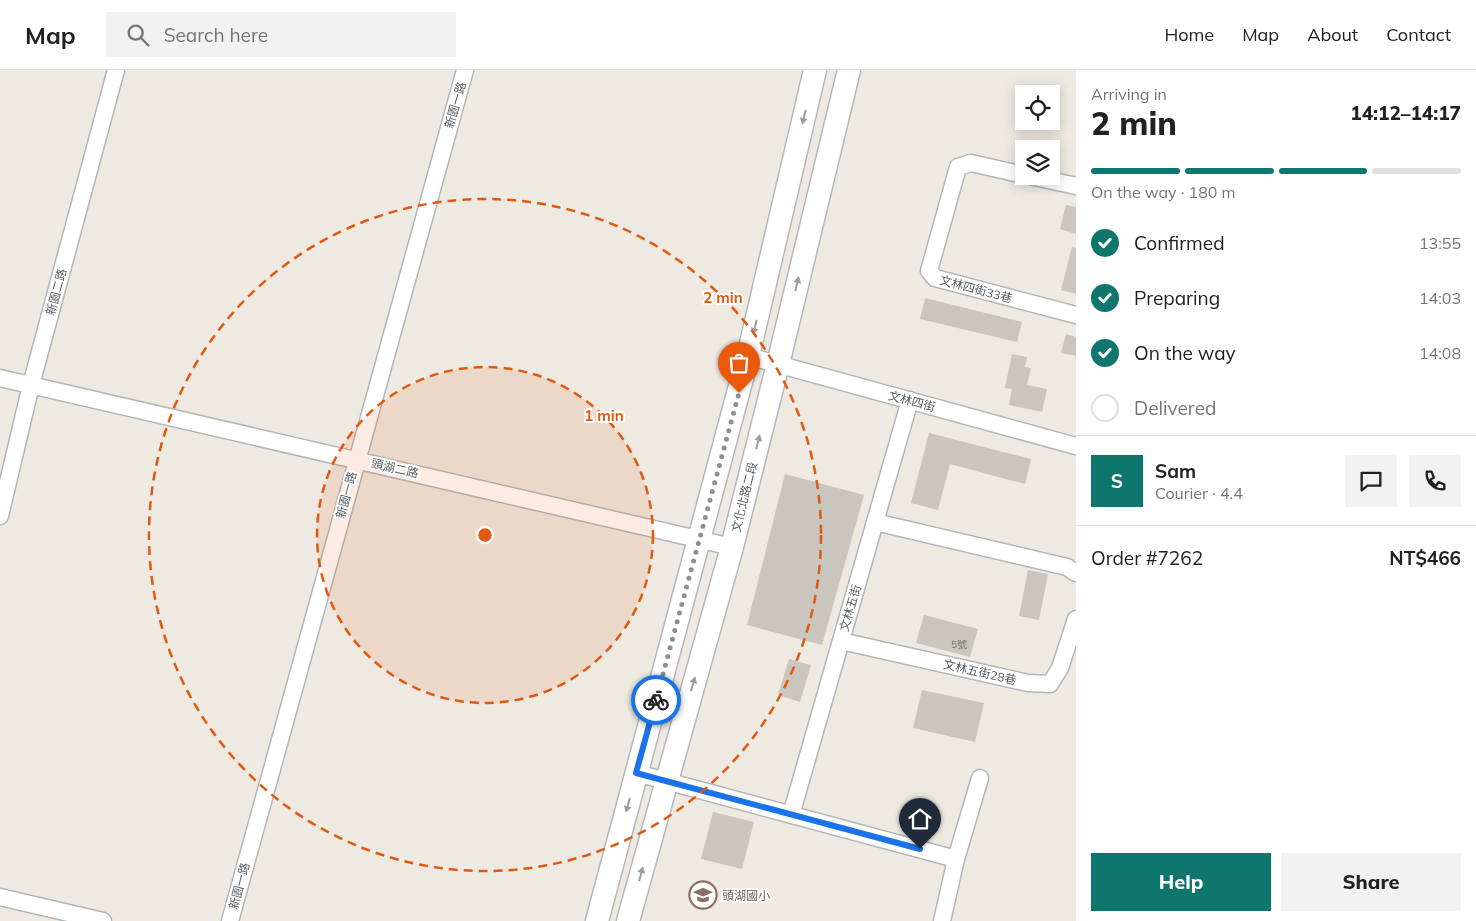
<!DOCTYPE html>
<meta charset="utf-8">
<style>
body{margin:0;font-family:Mulish,"Noto Sans TC",sans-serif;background:#f2f2f2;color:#202124;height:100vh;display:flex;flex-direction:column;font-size:19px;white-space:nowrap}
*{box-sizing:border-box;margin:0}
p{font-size:16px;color:#757577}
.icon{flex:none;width:28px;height:28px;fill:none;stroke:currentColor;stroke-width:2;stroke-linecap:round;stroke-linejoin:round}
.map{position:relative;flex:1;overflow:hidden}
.side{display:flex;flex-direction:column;background:#fff;width:400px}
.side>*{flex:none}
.controls{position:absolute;left:1015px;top:15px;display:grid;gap:10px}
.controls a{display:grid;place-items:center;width:45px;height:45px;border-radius:0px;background:#fff;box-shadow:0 2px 12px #0003;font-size:25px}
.pin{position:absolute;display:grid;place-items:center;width:42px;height:42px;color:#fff;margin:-51px -21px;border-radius:50% 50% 50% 0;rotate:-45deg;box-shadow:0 0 5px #0007}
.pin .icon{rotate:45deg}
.courier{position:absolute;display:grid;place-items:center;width:50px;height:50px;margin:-25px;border:4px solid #1a73e8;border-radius:50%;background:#fff;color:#222;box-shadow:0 1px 6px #0007}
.head em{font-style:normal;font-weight:800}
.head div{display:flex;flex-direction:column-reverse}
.head{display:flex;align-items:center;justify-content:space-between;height:85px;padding:0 15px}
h1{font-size:32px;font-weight:800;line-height:38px}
.bar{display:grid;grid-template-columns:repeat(4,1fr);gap:8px 5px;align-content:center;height:60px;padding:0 15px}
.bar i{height:6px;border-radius:4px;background:#e0e0e0}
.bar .on{background:#0f766e}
.bar p{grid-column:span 4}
.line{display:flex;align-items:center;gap:12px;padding:0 15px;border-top:1px solid #e0e0e0}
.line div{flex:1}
.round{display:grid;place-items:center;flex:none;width:52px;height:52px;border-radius:0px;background:#f2f2f2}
ol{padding:0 15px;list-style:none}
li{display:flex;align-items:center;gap:15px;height:55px}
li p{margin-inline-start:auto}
li .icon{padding:5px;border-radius:50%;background:#0f766e;color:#fff;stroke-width:4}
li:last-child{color:#757577}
li i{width:28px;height:28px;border:2px solid #e0e0e0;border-radius:50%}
.cta{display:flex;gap:10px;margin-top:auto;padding:10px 15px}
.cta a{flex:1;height:58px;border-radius:0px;background:#0f766e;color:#fff;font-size:20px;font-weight:800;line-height:58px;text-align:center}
.cta a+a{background:#f2f2f2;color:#202124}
header{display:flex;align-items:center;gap:30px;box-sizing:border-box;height:70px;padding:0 25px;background:#fff;border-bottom:1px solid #e0e0e0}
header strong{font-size:24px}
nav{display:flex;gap:28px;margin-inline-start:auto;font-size:18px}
.search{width:350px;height:45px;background:#f2f2f2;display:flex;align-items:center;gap:12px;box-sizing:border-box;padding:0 18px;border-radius:0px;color:#757577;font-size:19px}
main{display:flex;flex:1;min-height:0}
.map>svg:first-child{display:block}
.building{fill:#c9c5bf}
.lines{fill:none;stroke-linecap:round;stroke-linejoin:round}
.street-casing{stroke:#b3b6ba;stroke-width:19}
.secondary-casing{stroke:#b4b8bd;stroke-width:25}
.street{stroke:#fff;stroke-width:16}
.secondary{stroke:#fff;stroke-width:22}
.oneway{fill:#9c9fa1}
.done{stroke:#8e908f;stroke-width:5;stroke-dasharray:0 9}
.route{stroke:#1a73e8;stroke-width:6}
.ring{fill:none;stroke:#e15910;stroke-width:2.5;stroke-dasharray:9 6}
.labels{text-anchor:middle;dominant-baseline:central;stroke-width:4;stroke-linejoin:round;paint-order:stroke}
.number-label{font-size:10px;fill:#76787a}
.street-label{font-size:12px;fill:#5a5f63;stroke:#fff}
.education-label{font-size:12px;fill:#785e54;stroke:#fff;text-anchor:start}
.centre{fill:#e15910;stroke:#fff;stroke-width:2.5}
.ring-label{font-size:15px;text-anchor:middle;font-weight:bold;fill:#e15910;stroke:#fff;stroke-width:4;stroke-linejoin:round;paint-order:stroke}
</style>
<header>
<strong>Map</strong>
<div class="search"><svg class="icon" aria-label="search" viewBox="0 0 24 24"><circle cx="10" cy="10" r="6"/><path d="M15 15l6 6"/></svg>Search here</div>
<nav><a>Home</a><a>Map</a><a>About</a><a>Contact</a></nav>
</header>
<main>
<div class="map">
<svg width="1076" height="851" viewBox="0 0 1076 851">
<rect width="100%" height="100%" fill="#eeeae2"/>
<g class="building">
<path d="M 1066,135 L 1076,137 L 1076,164 L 1060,159 Z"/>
<path d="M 1072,177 L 1076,178 L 1076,224 L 1061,220 Z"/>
<path d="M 925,228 L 1022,252 L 1017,272 L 920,249 Z"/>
<path d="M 1066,264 L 1076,267 L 1076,286 L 1061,283 Z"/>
<path d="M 1012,284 L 1027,287 L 1025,297 L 1031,298 L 1027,315 L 1047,319 L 1042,342 L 1009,335 L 1012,319 L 1005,318 Z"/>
<path d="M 929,363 L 1031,389 L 1025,414 L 950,394 L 938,440 L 911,433 Z"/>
<path d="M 785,404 L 864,425 L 822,575 L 747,555 Z"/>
<path d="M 1028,500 L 1048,504 L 1039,550 L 1019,546 Z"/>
<path d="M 924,545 L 978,559 L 970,587 L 916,573 Z"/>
<path d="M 789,589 L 811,595 L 800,632 L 778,625 Z"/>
<path d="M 922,620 L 984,633 L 975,672 L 913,658 Z"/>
<path d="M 713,742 L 754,752 L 742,799 L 701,789 Z"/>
</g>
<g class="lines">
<g class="street-casing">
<g id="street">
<path d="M 1024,105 L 971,93 L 958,97 L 929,201 L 935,208 L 1076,245"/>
<path d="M 1030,106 L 1076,116"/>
<path d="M 748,286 L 1076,376"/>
<path d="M 0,308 L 732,477"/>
<path d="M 0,446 L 31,315 L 116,0"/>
<path d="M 875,452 L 1067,497 L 1076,503"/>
<path d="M 841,571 L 1028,613 L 1050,614 L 1060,598 L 1076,549"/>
<path d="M 636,703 L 956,789"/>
<path d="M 791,745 L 910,330"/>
<path d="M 0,827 L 103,851"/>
<path d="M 230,851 L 465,0"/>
<path d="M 942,851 L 956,789 L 980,708"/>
</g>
</g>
<g class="secondary-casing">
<g id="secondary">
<path d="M 597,851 L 748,286 L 815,0"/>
<path d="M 628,851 L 732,477 L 778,294 L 849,0"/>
</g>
</g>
<use href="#street" class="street"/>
<use href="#secondary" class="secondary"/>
</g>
<defs><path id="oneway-solid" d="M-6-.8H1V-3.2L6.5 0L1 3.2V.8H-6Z" transform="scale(1.25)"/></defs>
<g class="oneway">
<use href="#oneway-solid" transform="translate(804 47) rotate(103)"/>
<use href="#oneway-solid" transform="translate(797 214) rotate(-76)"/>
<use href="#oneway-solid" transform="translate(755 257) rotate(103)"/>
<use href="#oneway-solid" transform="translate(758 372) rotate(-76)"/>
<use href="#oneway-solid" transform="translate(693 614) rotate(-74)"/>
<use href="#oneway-solid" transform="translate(628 735) rotate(105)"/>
<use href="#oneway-solid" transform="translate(641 804) rotate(-75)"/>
</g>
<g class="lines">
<path class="done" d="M 656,630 L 739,323"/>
<path class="route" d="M 656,630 L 636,703 L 920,779"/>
</g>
<circle cx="485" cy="465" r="168" fill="#e15910" fill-opacity=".12"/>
<g class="ring">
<circle cx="485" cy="465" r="168"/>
<circle cx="485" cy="465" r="336"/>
</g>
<defs>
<g id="school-ring" transform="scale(1.4375)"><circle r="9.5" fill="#fff" stroke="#8d6e63" stroke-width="1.5"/><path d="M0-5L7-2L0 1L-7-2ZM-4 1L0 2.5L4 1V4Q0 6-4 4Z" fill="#8d6e63"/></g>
</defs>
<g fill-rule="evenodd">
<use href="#school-ring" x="703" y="825"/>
</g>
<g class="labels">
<g class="number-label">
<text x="959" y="574">5號</text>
</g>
<g class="street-label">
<text transform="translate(455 35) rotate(-74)">新園一路</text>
<text transform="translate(976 219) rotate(15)">文林四街33巷</text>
<text transform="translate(56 222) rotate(-75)">新園二路</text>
<text transform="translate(912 331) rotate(15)">文林四街</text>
<text transform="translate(395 398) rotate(13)">頭湖二路</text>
<text transform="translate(346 425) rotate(-75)">新園一路</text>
<text transform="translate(744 427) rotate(-76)">文化北路二段</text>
<text transform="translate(850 538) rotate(-74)">文林五街</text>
<text transform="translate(980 602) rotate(13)">文林五街28巷</text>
<text transform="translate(239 816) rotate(-75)">新園一路</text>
</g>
<g class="education-label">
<text x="722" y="825">頭湖國小</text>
</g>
</g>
<circle cx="485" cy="465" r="8" class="centre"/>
<g class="ring-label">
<text x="723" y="233">2 min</text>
<text x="604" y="351">1 min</text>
</g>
</svg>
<div class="controls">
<a><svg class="icon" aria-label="locate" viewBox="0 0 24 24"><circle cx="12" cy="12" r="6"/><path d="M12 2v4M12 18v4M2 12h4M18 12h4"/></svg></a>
<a><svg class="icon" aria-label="layers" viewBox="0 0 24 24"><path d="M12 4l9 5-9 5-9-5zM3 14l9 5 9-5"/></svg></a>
</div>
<div class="pin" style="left:739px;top:323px;background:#ea580c"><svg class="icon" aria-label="bag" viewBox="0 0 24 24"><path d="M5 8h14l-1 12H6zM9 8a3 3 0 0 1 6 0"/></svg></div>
<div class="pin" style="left:920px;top:779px;background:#1f2937"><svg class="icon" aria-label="home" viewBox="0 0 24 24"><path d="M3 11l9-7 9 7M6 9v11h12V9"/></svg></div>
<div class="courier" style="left:656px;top:630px"><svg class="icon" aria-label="bike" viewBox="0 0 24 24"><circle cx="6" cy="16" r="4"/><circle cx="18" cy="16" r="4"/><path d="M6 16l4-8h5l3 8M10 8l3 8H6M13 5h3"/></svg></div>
</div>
<section class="side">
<div class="head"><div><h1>2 min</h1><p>Arriving in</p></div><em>14:12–14:17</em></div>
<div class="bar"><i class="on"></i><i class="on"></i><i class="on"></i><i></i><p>On the way · 180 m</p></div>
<ol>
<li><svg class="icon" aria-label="check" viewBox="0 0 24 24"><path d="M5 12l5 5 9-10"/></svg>Confirmed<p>13:55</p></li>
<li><svg class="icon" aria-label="check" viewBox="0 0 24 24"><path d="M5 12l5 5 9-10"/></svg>Preparing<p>14:03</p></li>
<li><svg class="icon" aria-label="check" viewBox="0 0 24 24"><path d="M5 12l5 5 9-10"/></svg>On the way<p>14:08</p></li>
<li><i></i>Delivered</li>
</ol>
<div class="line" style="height:90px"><b class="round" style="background:#0f766e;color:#fff">S</b><div><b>Sam</b><p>Courier · 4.4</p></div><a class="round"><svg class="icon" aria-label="chat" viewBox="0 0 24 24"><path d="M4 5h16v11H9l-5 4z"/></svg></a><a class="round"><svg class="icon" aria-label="phone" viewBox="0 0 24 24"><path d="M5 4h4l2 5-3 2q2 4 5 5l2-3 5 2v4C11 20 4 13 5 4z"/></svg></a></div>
<div class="line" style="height:65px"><div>Order #7262</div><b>NT$466</b></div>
<div class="cta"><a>Help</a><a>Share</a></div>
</section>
</main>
